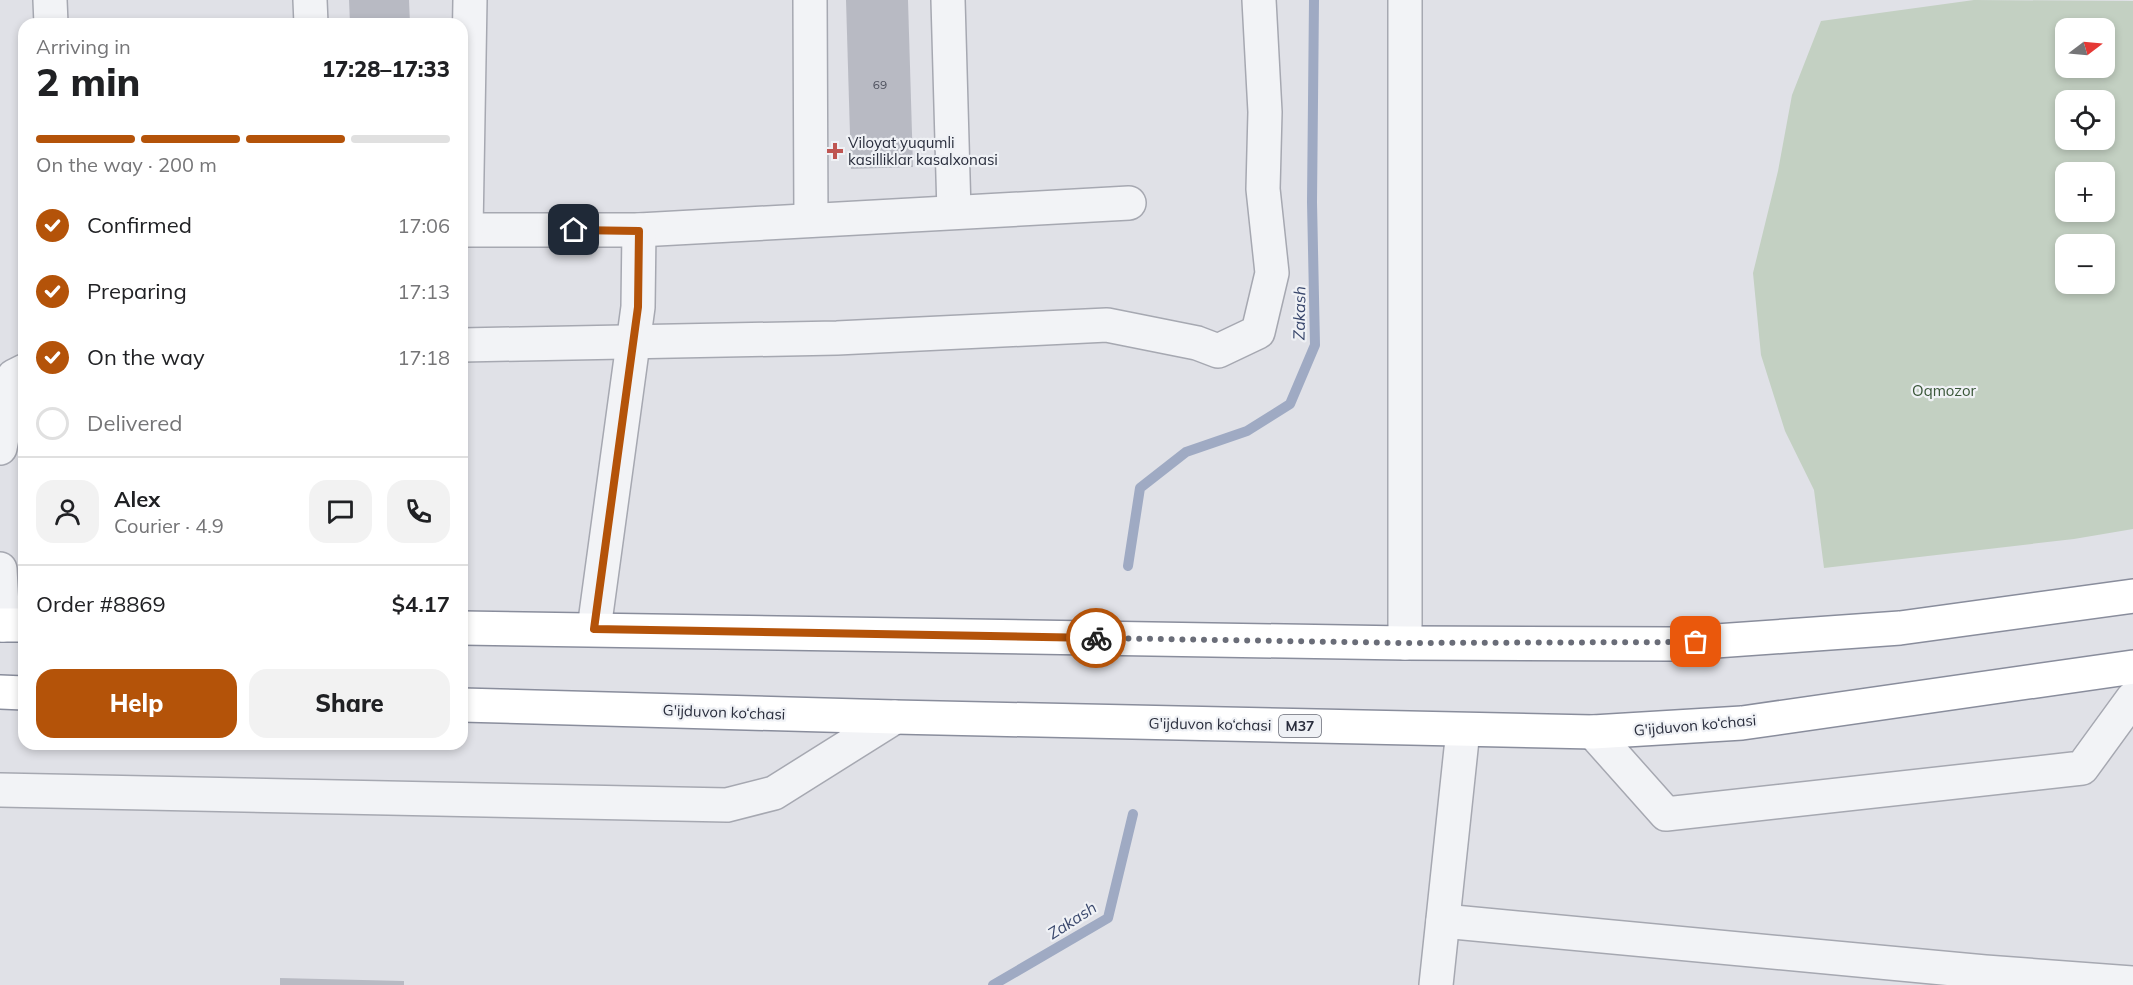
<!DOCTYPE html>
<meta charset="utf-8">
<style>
body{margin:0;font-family:Mulish,sans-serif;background:#f2f2f2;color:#202124;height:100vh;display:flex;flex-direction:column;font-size:22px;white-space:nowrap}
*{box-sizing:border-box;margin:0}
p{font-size:20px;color:#757577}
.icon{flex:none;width:33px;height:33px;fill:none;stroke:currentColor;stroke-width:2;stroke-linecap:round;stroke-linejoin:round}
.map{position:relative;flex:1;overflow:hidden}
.sheet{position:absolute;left:18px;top:18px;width:450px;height:732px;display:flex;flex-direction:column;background:#fff;border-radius:18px;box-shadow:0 3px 9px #0003}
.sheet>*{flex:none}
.needle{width:39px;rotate:74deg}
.controls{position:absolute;left:2055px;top:18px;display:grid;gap:12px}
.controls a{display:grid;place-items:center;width:60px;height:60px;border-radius:12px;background:#fff;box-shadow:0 3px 9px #0003;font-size:30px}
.pin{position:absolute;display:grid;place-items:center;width:51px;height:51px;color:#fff;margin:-26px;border-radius:12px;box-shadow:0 3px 9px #0006}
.courier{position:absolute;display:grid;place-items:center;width:60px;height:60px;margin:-30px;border:4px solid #b45309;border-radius:50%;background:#fff;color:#222;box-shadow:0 2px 8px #0007}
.overview em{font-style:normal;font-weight:800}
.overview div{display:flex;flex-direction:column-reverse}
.overview{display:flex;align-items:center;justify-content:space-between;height:102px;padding:0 18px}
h1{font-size:39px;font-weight:800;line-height:45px}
.bar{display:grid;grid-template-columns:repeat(4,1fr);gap:9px 6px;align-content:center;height:72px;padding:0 18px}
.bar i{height:8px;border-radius:4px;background:#e0e0e0}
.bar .current{background:#b45309}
.bar p{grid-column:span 4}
.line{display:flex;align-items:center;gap:15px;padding:0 18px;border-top:2px solid #e0e0e0}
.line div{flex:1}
.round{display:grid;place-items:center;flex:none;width:63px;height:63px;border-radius:18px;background:#f2f2f2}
ol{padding:0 18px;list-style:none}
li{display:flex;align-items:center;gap:18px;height:66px}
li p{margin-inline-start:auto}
li .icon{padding:6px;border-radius:50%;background:#b45309;color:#fff;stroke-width:4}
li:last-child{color:#757577}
li i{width:33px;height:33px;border:3px solid #e0e0e0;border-radius:50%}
.action{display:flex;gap:12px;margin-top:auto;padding:12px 18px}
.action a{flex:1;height:69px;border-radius:18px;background:#b45309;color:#fff;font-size:24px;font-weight:800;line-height:69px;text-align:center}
.action a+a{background:#f2f2f2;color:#202124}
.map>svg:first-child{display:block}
.green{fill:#c3d0c2;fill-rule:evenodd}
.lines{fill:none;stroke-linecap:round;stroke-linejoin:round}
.stream{stroke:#9faac3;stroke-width:10}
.building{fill:#b8bac3}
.minor-casing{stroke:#a6a8b1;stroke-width:36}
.highway-casing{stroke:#898d9c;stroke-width:36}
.minor{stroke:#f2f3f6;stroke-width:33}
.highway{stroke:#fff;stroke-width:33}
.done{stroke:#6a6d78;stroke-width:6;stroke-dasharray:0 10.8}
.route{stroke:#b45309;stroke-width:8}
.poi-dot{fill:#bf5552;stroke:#eff1f5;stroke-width:2}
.labels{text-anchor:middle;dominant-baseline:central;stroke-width:4.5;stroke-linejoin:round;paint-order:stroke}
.number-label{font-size:12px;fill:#4e515e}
.shield{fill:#eff1f5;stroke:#656874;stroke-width:1.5}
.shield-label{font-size:14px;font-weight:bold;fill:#2a2e3d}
.poi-label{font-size:15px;fill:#2a2e3d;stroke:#eff1f5;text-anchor:start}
.park-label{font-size:15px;fill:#3a5739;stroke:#eff1f5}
.street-label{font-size:15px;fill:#2a2e3d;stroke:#eff1f5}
.water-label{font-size:16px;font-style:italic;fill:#39476c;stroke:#eff1f5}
</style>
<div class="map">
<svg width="2133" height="985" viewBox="0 0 2133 985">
<rect width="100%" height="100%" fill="#e0e1e7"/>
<path class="green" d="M 1974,0 L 2133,1 L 2133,529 L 2074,539 L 1824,568 L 1814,490 L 1785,431 L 1761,355 L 1753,273 L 1778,171 L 1792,95 L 1821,21 ZM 2066,28 L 2104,28 L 2104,68 L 2066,68 ZM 2066,100 L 2104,100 L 2104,140 L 2066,140 ZM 2066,172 L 2104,172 L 2104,212 L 2066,212 ZM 2066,244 L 2104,244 L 2104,284 L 2066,284 Z"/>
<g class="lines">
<g class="stream">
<path d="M 1128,566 L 1140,488 L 1186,452 L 1247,431 L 1290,404 L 1315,345 L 1312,202 L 1314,0"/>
<path d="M 993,985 L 1108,918 L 1133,814"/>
</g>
</g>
<g class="building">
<path d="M 349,0 L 409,0 L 410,24 L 350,24 Z"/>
<path d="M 846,0 L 908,0 L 913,167 L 851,169 Z"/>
<path d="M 280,978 L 404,981 L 404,985 L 280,985 Z"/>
</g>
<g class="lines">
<g class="minor-casing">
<g id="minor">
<path d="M 50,0 L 51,24"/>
<path d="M 310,0 L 311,24"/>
<path d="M 810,0 L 811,220"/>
<path d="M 948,0 L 954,212"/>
<path d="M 462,230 L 639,230 L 1129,203"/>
<path d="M 466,230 L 470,0"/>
<path d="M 462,345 L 837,338 L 1107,325 L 1197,343 L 1218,351 L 1258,332 L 1272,273 L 1263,189 L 1265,112 L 1259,0"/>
<path d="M 0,448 L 14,376 L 24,371"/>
<path d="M 0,569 L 3,625"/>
<path d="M 594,629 L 638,307 L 639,230"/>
<path d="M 1405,643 L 1405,0"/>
<path d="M 1593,732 L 1666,814 L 2082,768 L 2133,698"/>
<path d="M 0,790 L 727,805 L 774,793 L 895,717"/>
<path d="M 1443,921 L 1985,972 L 2133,983"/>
<path d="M 1436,985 L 1463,730"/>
</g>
</g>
<g class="highway-casing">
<g id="highway">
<path d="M 0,625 L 24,625"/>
<path d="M 462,628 L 1405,643 L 1673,644 L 1900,628 L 2133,596"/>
<path d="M 0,692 L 24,693"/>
<path d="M 462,705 L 895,717 L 1593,732 L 1742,723 L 2133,667"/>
</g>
</g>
<use href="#minor" class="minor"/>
<use href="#highway" class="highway"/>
</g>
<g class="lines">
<path class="done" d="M 1096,638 L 1405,643 L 1696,642"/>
<path class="route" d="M 574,230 L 639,231 L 638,307 L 594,629 L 1096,638"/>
</g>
<path class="poi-dot" d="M832 142h6v6h6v6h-6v6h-6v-6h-6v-6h6z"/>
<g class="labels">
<g class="number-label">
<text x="880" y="84">69</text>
</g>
<rect class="shield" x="1279" y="715" width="42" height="22" rx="4.5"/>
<g class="shield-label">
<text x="1300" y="726">M37</text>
</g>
<g class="poi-label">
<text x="848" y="142">Viloyat yuqumli<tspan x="848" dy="17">kasilliklar kasalxonasi</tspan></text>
</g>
<g class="park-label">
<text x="1944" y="390">Oqmozor</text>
</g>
<g class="street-label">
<text transform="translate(724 712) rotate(2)">G'ijduvon ko‘chasi</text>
<text transform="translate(1210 724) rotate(1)">G'ijduvon ko‘chasi</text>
<text transform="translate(1695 725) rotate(-5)">G'ijduvon ko‘chasi</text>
</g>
<g class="water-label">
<text transform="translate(1299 313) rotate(-89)">Zakash</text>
<text transform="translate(1072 920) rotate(-33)">Zakash</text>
</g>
</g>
</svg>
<div class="controls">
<a><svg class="needle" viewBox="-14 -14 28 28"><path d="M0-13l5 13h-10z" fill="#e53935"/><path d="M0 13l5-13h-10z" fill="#757577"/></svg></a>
<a><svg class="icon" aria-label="locate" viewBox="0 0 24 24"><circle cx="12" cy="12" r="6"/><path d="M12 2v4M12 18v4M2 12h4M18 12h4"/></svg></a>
<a>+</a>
<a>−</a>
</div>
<div class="pin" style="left:1696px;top:642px;background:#ea580c"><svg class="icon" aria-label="bag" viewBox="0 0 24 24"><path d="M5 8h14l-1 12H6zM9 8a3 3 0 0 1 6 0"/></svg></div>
<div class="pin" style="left:574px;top:230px;background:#1f2937"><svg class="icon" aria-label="home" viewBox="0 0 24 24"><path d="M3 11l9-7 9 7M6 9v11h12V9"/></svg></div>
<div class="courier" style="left:1096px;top:638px"><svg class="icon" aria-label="bike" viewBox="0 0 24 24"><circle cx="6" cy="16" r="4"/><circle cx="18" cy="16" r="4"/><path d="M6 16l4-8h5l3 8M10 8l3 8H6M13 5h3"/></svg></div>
<section class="sheet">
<div class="overview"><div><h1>2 min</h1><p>Arriving in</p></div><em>17:28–17:33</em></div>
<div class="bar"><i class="current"></i><i class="current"></i><i class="current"></i><i></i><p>On the way · 200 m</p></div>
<ol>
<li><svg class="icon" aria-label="check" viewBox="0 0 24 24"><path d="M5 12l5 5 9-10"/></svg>Confirmed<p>17:06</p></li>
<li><svg class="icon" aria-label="check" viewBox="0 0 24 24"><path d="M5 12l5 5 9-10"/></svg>Preparing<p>17:13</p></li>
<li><svg class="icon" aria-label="check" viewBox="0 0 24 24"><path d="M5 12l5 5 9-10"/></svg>On the way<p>17:18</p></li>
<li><i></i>Delivered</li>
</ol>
<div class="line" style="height:108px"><a class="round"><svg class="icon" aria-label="person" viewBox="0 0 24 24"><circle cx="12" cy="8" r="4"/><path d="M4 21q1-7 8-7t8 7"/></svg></a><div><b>Alex</b><p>Courier · 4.9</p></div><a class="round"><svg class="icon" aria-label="chat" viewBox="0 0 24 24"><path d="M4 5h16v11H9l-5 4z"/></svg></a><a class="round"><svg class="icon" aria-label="phone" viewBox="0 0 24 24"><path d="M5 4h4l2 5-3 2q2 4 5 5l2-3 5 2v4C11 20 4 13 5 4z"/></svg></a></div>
<div class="line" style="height:78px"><div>Order #8869</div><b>$4.17</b></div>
<div class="action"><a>Help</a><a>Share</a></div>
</section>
</div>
